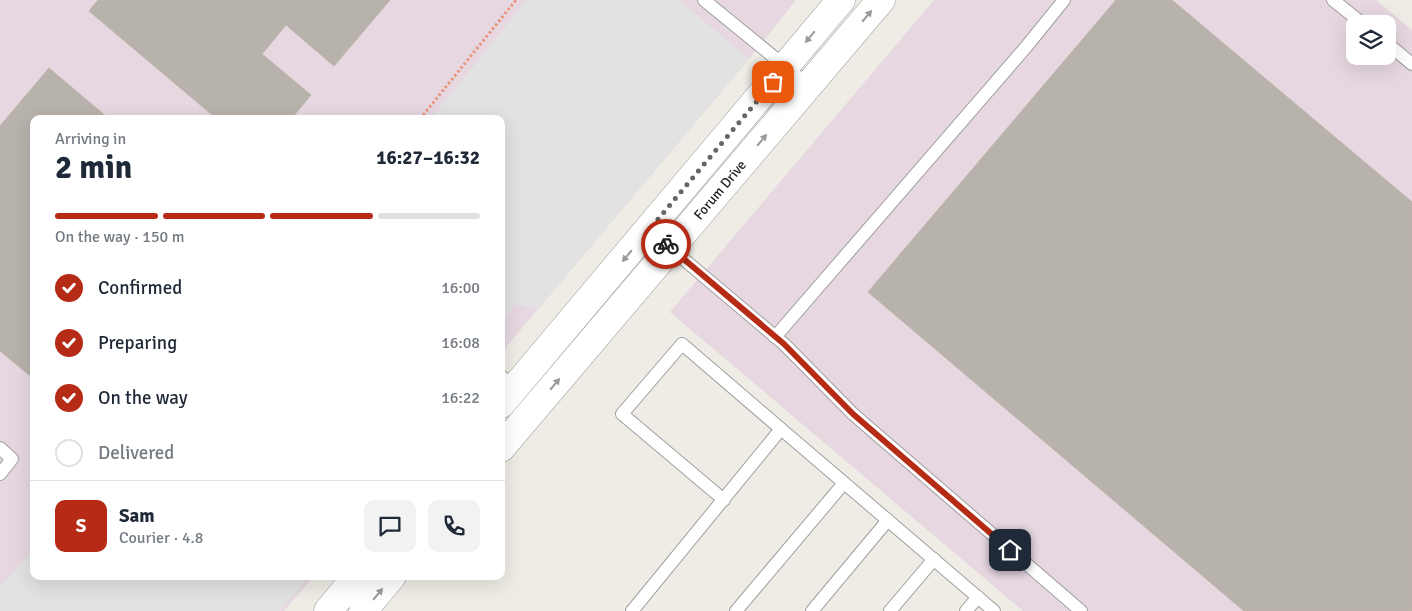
<!DOCTYPE html>
<meta charset="utf-8">
<style>
body{margin:0;font-family:Signika,sans-serif;background:#f2f2f3;color:#1f2937;height:100vh;display:flex;flex-direction:column;font-size:19px;white-space:nowrap}
*{box-sizing:border-box;margin:0}
p{font-size:16px;color:#747a83}
.icon{flex:none;width:28px;height:28px;fill:none;stroke:currentColor;stroke-width:2;stroke-linecap:round;stroke-linejoin:round}
.map{position:relative;flex:1;overflow:hidden}
.sheet{position:absolute;left:30px;top:115px;width:475px;height:465px;display:flex;flex-direction:column;background:#fff;border-radius:10px;box-shadow:0 5px 20px #0002}
.sheet>*{flex:none}
.tools{position:absolute;left:1346px;top:15px;display:grid;gap:10px}
.tools a{display:grid;place-items:center;width:50px;height:50px;border-radius:10px;background:#fff;box-shadow:0 5px 20px #0002;font-size:25px}
.pin{position:absolute;display:grid;place-items:center;width:42px;height:42px;color:#fff;margin:-21px;border-radius:10px;box-shadow:0 2px 8px #0006}
.courier{position:absolute;display:grid;place-items:center;width:50px;height:50px;margin:-25px;border:4px solid #b62b15;border-radius:50%;background:#fff;color:#222;box-shadow:0 1px 6px #0007}
.head em{font-style:normal;font-weight:700}
.head div{display:flex;flex-direction:column-reverse}
.head{display:flex;align-items:center;justify-content:space-between;height:85px;padding:0 25px}
h1{font-size:32px;font-weight:700;line-height:38px}
.bar{display:grid;grid-template-columns:repeat(4,1fr);gap:8px 5px;align-content:center;height:60px;padding:0 25px}
.bar i{height:6px;border-radius:4px;background:#e0e1e3}
.bar .current{background:#b62b15}
.bar p{grid-column:span 4}
.line{display:flex;align-items:center;gap:12px;padding:0 25px;border-top:1px solid #e0e1e3}
.line div{flex:1}
.round{display:grid;place-items:center;flex:none;width:52px;height:52px;border-radius:10px;background:#f2f2f3}
ol{padding:0 25px;list-style:none}
li{display:flex;align-items:center;gap:15px;height:55px}
li p{margin-inline-start:auto}
li .icon{padding:5px;border-radius:50%;background:#b62b15;color:#fff;stroke-width:4}
li:last-child{color:#747a83}
li i{width:28px;height:28px;border:2px solid #e0e1e3;border-radius:50%}
.map>svg:first-child{display:block}
.industrial{fill:#e6d7e1;fill-rule:evenodd}
.parking{fill:#e2e2e2}
.building{fill:#b7b2ab;stroke:#beb5a9}
.lines{fill:none;stroke-linecap:round;stroke-linejoin:round}
.service-casing{stroke:#9f9f9f;stroke-width:14}
.tertiary-casing{stroke:#9f9f9f;stroke-width:29}
.path{stroke:#eb9479;stroke-width:3;stroke-dasharray:2.5 2.5;stroke-linecap:butt}
.service{stroke:#fff;stroke-width:12}
.tertiary{stroke:#fff;stroke-width:28}
.oneway{fill:#9a9a9a}
.done{stroke:#676664;stroke-width:5;stroke-dasharray:0 9}
.route{stroke:#b62b15;stroke-width:6}
.labels{text-anchor:middle;dominant-baseline:central;stroke-width:4.5;stroke-linejoin:round;paint-order:stroke}
.street-label{font-size:14px;fill:#1e1e1e;stroke:#fff}
</style>
<div class="map">
<svg width="1412" height="611" viewBox="0 0 1412 611">
<rect width="100%" height="100%" fill="#eeece5"/>
<g class="industrial">
<path d="M 0,0 L 796,0 L 749,59 L 501,353 L 501,119 L 34,119 L 34,576 L 314,576 L 284,611 L 0,611 Z"/>
<path d="M 934,0 L 1376,0 L 1412,30 L 1412,611 L 1023,611 L 670,312 ZM 1355,24 L 1388,24 L 1388,56 L 1355,56 Z"/>
</g>
<g class="parking">
<path d="M 527,0 L 679,0 L 749,59 L 538,309 L 516,304 L 501,322 L 501,119 L 431,119 Z"/>
<path d="M 34,548 L 34,576 L 309,576 L 280,611 L 0,611 L 0,588 Z"/>
</g>
<g class="building">
<path d="M 98,0 L 390,0 L 334,66 L 286,25 L 262,54 L 311,95 L 291,119 L 217,119 L 89,11 Z"/>
<path d="M 1116,0 L 1172,0 L 1412,202 L 1412,611 L 1244,611 L 868,292 Z"/>
<path d="M 49,68 L 108,118 L 34,119 L 34,379 L 0,351 L 0,126 Z"/>
</g>
<g class="lines">
<g class="service-casing">
<g id="service">
<path d="M 704,0 L 808,85"/>
<path d="M 1333,0 L 1363,24"/>
<path d="M 1388,44 L 1412,64"/>
<path d="M 668,246 L 784,344 L 853,414 L 1081,611"/>
<path d="M 775,337 L 1026,47 L 1064,0"/>
<path d="M 501,376 L 517,390"/>
<path d="M 0,448 L 12,459 L 0,474"/>
<path d="M 724,500 L 622,414 L 682,344 L 781,429"/>
<path d="M 632,611 L 781,429 L 994,611"/>
<path d="M 736,611 L 844,483"/>
<path d="M 812,611 L 888,520"/>
<path d="M 890,611 L 934,559"/>
<path d="M 966,611 L 978,597"/>
</g>
</g>
<g class="tertiary-casing">
<g id="tertiary">
<path d="M 501,404 L 841,0"/>
<path d="M 501,448 L 881,0"/>
<path d="M 328,611 L 357,576"/>
<path d="M 363,611 L 392,576"/>
</g>
</g>
<path class="path" d="M 420,119 L 516,0"/>
<use href="#service" class="service"/>
<use href="#tertiary" class="tertiary"/>
</g>
<defs><path id="oneway-solid" d="M-6-.8H1V-3.2L6.5 0L1 3.2V.8H-6Z" transform="scale(1.25)"/></defs>
<g class="oneway">
<use href="#oneway-solid" transform="translate(867 16) rotate(-50)"/>
<use href="#oneway-solid" transform="translate(810 37) rotate(130)"/>
<use href="#oneway-solid" transform="translate(762 140) rotate(-50)"/>
<use href="#oneway-solid" transform="translate(627 256) rotate(130)"/>
<use href="#oneway-solid" transform="translate(555 384) rotate(-50)"/>
<use href="#oneway-solid" transform="translate(378 594) rotate(-50)"/>
</g>
<g class="lines">
<path class="done" d="M 666,244 L 649,230 L 773,82"/>
<path class="route" d="M 666,244 L 784,344 L 853,414 L 1010,550"/>
</g>
<g class="labels">
<g class="street-label">
<text transform="translate(720 190) rotate(-50)">Forum Drive</text>
</g>
</g>
</svg>
<div class="tools">
<a><svg class="icon" aria-label="layers" viewBox="0 0 24 24"><path d="M12 4l9 5-9 5-9-5zM3 14l9 5 9-5"/></svg></a>
</div>
<div class="pin" style="left:773px;top:82px;background:#ea580c"><svg class="icon" aria-label="bag" viewBox="0 0 24 24"><path d="M5 8h14l-1 12H6zM9 8a3 3 0 0 1 6 0"/></svg></div>
<div class="pin" style="left:1010px;top:550px;background:#1f2937"><svg class="icon" aria-label="home" viewBox="0 0 24 24"><path d="M3 11l9-7 9 7M6 9v11h12V9"/></svg></div>
<div class="courier" style="left:666px;top:244px"><svg class="icon" aria-label="bike" viewBox="0 0 24 24"><circle cx="6" cy="16" r="4"/><circle cx="18" cy="16" r="4"/><path d="M6 16l4-8h5l3 8M10 8l3 8H6M13 5h3"/></svg></div>
<section class="sheet">
<div class="head"><div><h1>2 min</h1><p>Arriving in</p></div><em>16:27–16:32</em></div>
<div class="bar"><i class="current"></i><i class="current"></i><i class="current"></i><i></i><p>On the way · 150 m</p></div>
<ol>
<li><svg class="icon" aria-label="check" viewBox="0 0 24 24"><path d="M5 12l5 5 9-10"/></svg>Confirmed<p>16:00</p></li>
<li><svg class="icon" aria-label="check" viewBox="0 0 24 24"><path d="M5 12l5 5 9-10"/></svg>Preparing<p>16:08</p></li>
<li><svg class="icon" aria-label="check" viewBox="0 0 24 24"><path d="M5 12l5 5 9-10"/></svg>On the way<p>16:22</p></li>
<li><i></i>Delivered</li>
</ol>
<div class="line" style="height:90px"><b class="round" style="background:#b62b15;color:#fff">S</b><div><b>Sam</b><p>Courier · 4.8</p></div><a class="round"><svg class="icon" aria-label="chat" viewBox="0 0 24 24"><path d="M4 5h16v11H9l-5 4z"/></svg></a><a class="round"><svg class="icon" aria-label="phone" viewBox="0 0 24 24"><path d="M5 4h4l2 5-3 2q2 4 5 5l2-3 5 2v4C11 20 4 13 5 4z"/></svg></a></div>
</section>
</div>
